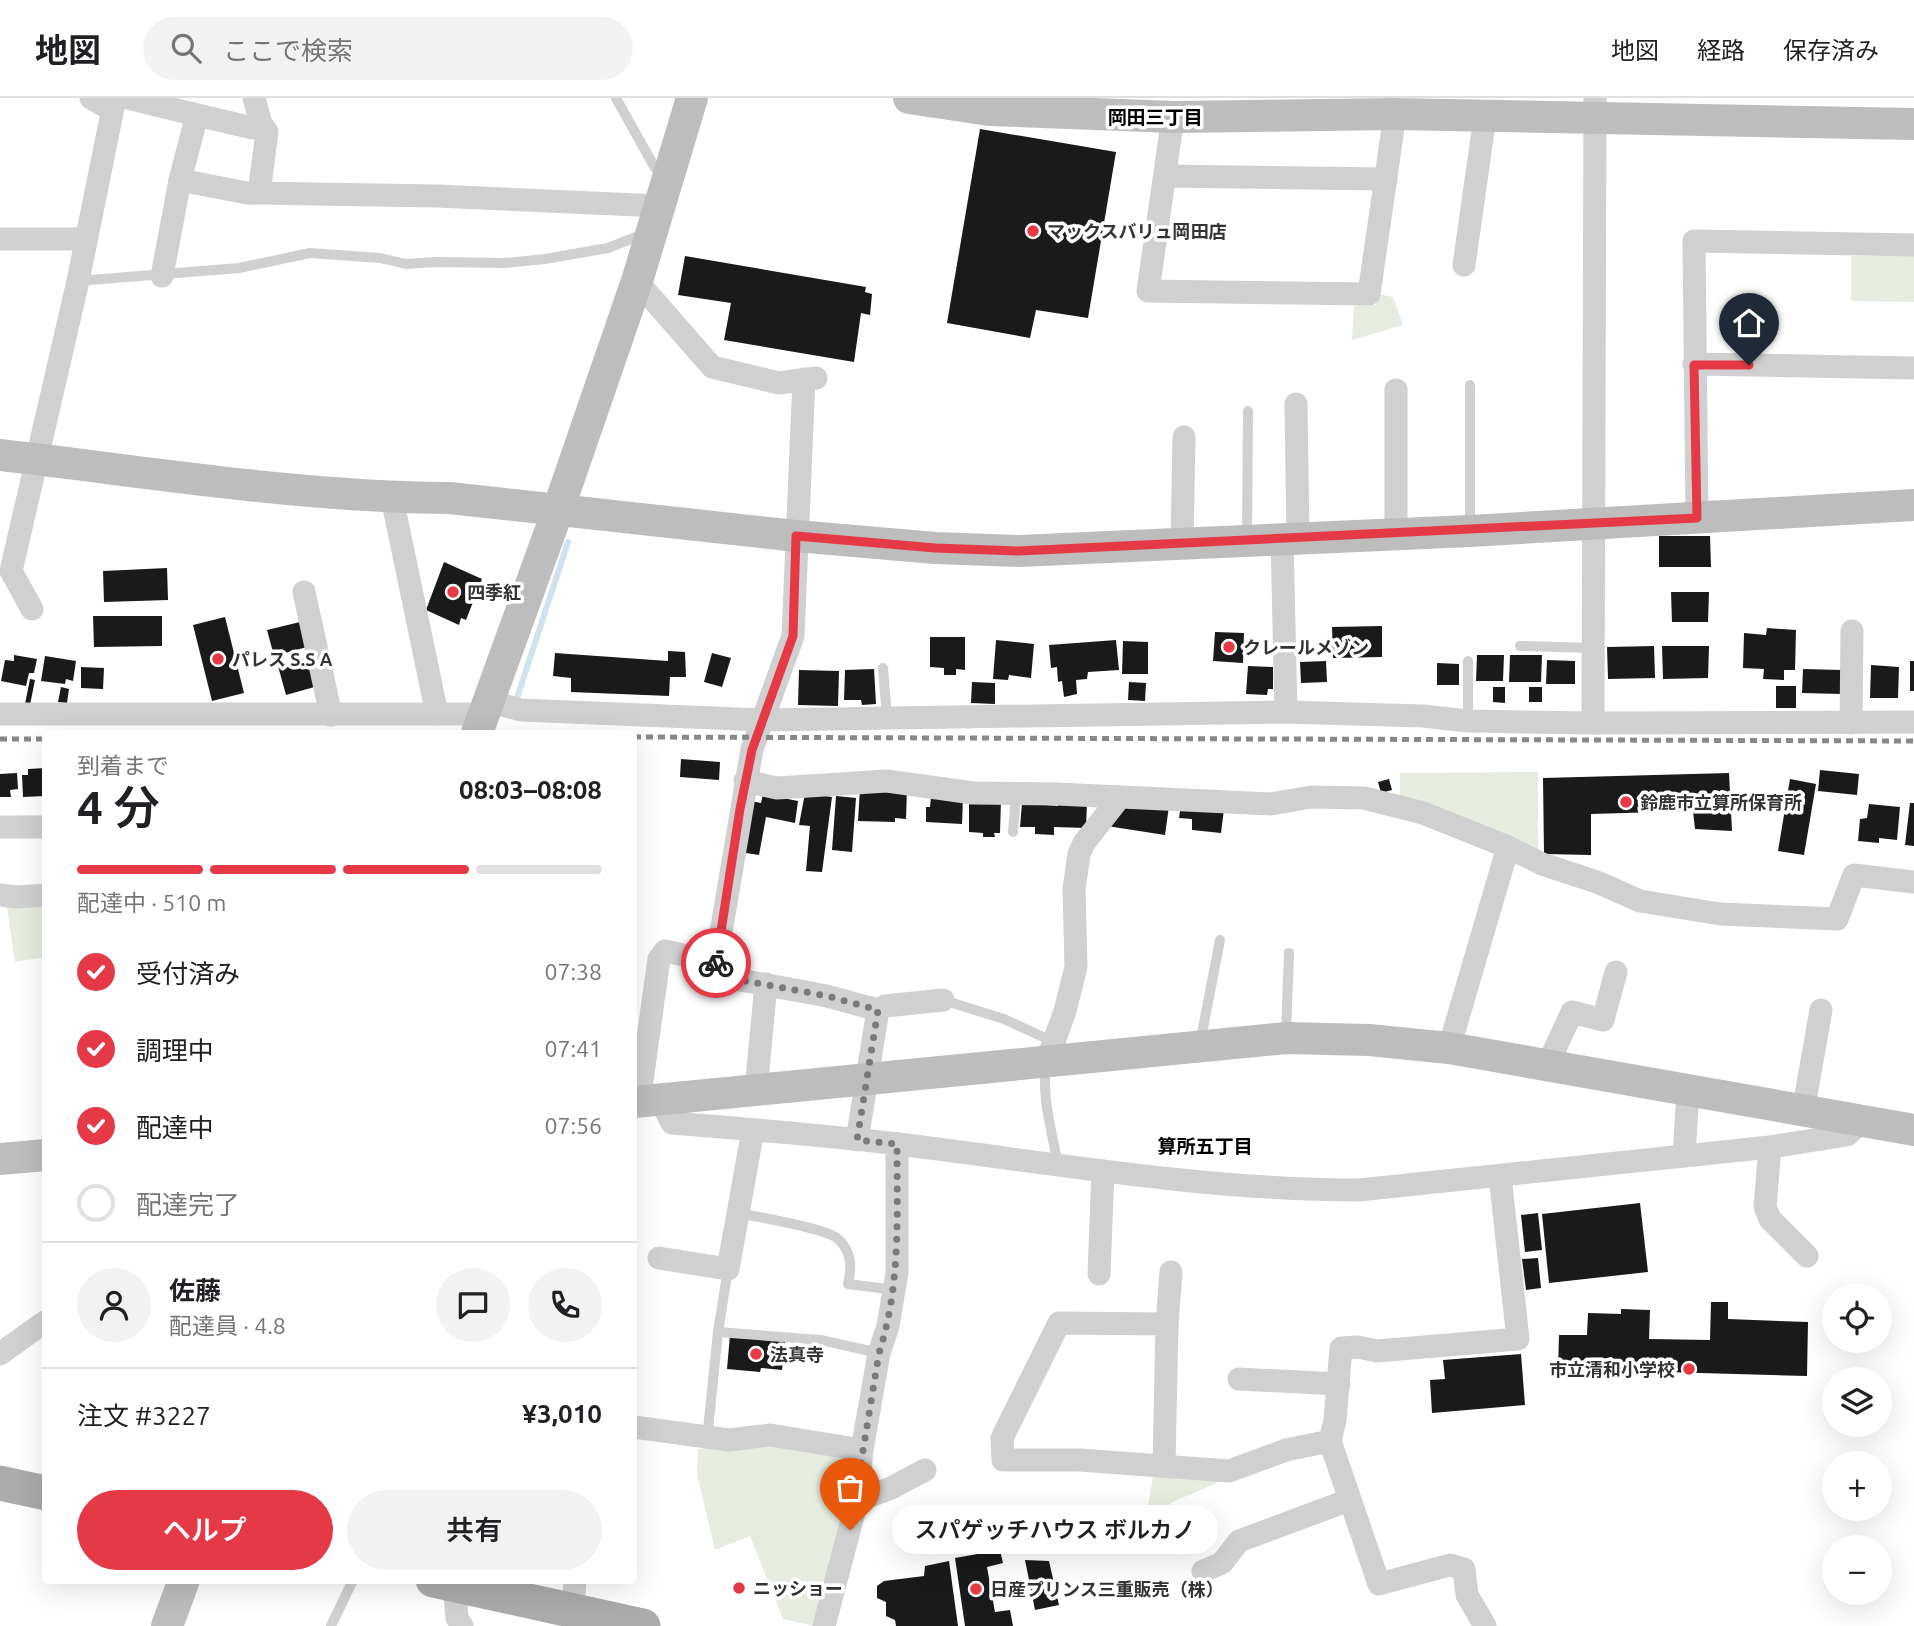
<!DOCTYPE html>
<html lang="ja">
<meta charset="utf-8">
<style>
body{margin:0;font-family:Ubuntu,"Noto Sans JP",sans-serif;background:#f2f2f2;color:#202124;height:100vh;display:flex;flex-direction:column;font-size:26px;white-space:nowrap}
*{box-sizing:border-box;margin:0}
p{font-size:23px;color:#757577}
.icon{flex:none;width:38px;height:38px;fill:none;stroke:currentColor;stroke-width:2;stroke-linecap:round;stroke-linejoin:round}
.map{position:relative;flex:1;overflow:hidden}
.drawer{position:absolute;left:42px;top:632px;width:595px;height:854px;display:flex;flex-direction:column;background:#fff;border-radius:7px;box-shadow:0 7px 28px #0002}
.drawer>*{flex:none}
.tools{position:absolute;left:1822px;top:1185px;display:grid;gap:14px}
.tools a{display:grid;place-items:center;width:70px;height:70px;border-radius:50%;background:#fff;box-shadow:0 7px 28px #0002;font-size:35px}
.pin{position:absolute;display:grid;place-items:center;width:60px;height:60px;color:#fff;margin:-72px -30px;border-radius:50% 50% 50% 0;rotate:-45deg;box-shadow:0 0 7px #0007}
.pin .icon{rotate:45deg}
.courier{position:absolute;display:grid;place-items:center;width:70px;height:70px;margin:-35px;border:5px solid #e63946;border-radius:50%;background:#fff;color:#222;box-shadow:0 2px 9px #0007}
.bubble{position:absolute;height:49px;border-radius:24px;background:#fff;box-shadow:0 7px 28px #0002;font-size:23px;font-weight:600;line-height:49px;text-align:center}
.headline em{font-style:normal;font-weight:600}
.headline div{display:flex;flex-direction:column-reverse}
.headline{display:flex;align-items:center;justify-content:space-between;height:119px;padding:0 35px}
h1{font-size:46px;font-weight:600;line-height:52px}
.bar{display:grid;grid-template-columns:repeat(4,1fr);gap:10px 7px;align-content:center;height:84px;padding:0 35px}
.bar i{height:9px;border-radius:5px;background:#e0e0e0}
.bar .on{background:#e63946}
.bar p{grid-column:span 4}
.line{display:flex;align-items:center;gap:18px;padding:0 35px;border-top:2px solid #e0e0e0}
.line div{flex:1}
.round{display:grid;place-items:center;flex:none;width:74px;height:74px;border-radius:37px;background:#f2f2f2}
ol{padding:0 35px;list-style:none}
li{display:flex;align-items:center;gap:21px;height:77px}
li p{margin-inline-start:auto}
li .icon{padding:7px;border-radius:50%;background:#e63946;color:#fff;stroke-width:4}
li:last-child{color:#757577}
li i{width:38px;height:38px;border:4px solid #e0e0e0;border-radius:50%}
.primary-button{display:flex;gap:14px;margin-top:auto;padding:14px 35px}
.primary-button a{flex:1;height:80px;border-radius:42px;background:#e63946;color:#fff;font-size:28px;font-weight:600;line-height:80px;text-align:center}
.primary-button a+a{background:#f2f2f2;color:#202124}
header{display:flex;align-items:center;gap:42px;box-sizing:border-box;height:98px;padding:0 35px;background:#fff;border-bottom:2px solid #e0e0e0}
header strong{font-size:33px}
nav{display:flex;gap:38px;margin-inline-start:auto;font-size:24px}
.search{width:490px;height:63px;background:#f2f2f2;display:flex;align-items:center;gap:18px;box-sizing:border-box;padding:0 24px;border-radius:38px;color:#757577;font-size:26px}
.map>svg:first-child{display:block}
.green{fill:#e6ecdf}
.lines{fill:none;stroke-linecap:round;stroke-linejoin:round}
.stream{stroke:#cfe2ee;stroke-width:6}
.building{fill:#1a1a1a}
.lane{stroke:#d0d0d0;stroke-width:10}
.street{stroke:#d0d0d0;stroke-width:23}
.secondary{stroke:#bdbdbd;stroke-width:32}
.primary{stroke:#ababab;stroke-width:35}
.rail{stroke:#888;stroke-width:5;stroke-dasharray:7 5;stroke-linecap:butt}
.done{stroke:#7a7a7a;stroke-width:7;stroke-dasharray:0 12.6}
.route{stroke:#e63946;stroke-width:9}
.poi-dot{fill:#e63946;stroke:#fff;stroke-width:2.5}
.labels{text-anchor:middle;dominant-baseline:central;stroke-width:7;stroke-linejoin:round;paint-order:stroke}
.poi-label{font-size:18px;font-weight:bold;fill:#333;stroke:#fff;text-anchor:start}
.neighbourhood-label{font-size:19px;font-weight:bold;fill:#000;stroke:#fff}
</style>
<header>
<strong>地図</strong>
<div class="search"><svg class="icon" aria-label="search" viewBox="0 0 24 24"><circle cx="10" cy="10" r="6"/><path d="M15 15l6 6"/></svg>ここで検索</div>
<nav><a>地図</a><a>経路</a><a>保存済み</a></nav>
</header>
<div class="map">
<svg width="1914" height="1528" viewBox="0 0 1914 1528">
<rect width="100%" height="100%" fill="#fff"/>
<g class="green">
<path d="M 1851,158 L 1914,158 L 1914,204 L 1851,203 Z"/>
<path d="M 1378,196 L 1393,199 L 1403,227 L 1352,242 L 1354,208 L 1376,207 Z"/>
<path d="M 1538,674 L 1538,756 L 1400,701 L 1400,675 Z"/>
<path d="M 45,807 L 45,859 L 15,864 L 7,809 Z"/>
<path d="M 771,1342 L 859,1361 L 814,1528 L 783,1521 L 750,1438 L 715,1452 L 697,1376 L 698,1351 Z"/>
<path d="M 1153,1377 L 1224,1382 L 1172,1404 L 1153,1423 L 1145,1427 Z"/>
</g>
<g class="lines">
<path class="stream" d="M 517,600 L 568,444"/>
</g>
<g class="building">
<path d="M 980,31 L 1116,54 L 1088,220 L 1036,212 L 1030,240 L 947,225 Z"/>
<path d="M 685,158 L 866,189 L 865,194 L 872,196 L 870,217 L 861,215 L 854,264 L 724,242 L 731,205 L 678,197 Z"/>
<path d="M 1659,438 L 1710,438 L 1711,469 L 1659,469 Z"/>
<path d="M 444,464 L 482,481 L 466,522 L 461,520 L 459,527 L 426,512 Z"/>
<path d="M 167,470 L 168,502 L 104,504 L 103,473 Z"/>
<path d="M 1671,494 L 1709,494 L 1708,524 L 1672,524 Z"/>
<path d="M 93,518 L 162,518 L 162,548 L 94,549 Z"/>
<path d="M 225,519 L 244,595 L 212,603 L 193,527 Z"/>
<path d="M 300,524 L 307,549 L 274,558 L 267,532 Z"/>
<path d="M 1382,528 L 1382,559 L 1333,560 L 1332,529 Z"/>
<path d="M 1767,530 L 1796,532 L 1795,572 L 1784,572 L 1784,582 L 1763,581 L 1764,571 L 1743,570 L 1744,535 L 1766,537 Z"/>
<path d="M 1215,534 L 1244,535 L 1243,565 L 1213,563 Z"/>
<path d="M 930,539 L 965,539 L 965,572 L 956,571 L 956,577 L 944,577 L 944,570 L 930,569 Z"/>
<path d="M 996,542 L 1034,546 L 1031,580 L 1009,577 L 1008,582 L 993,581 Z"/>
<path d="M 1116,542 L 1119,572 L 1088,574 L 1087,581 L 1076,582 L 1077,596 L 1064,599 L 1062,583 L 1058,584 L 1057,569 L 1051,570 L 1049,547 Z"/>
<path d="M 1123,543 L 1148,544 L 1148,576 L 1122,576 Z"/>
<path d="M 1654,548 L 1655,580 L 1608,581 L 1607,549 Z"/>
<path d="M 1662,548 L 1709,548 L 1708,580 L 1663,581 Z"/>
<path d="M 668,553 L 685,554 L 686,579 L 670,579 L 669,598 L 571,594 L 571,580 L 553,578 L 555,555 L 668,563 Z"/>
<path d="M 712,555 L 731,560 L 722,589 L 704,584 Z"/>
<path d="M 14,557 L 37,561 L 34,575 L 29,575 L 26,588 L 1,583 L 5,562 L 14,563 Z"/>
<path d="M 1477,557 L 1504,557 L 1503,583 L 1476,583 Z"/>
<path d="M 1510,557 L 1542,557 L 1541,584 L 1509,584 Z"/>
<path d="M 45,558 L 76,563 L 73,583 L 66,581 L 65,586 L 41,583 Z"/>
<path d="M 310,559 L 318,588 L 286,597 L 278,568 Z"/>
<path d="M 1547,562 L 1575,563 L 1575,586 L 1546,586 Z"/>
<path d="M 1326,563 L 1327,584 L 1301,585 L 1300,564 Z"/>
<rect x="1910" y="563" width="4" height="30"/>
<path d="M 1437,565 L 1459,566 L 1459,587 L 1437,587 Z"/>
<path d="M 1871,567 L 1899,569 L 1898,600 L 1870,600 Z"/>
<path d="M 1248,568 L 1273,569 L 1273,591 L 1268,591 L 1267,597 L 1246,596 Z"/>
<path d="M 81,569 L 104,570 L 103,591 L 81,590 Z"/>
<path d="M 874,571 L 876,606 L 862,607 L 861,602 L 844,602 L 845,572 Z"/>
<path d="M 1803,571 L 1842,572 L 1841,596 L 1802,595 Z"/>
<path d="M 799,572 L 839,573 L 838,608 L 798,607 Z"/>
<path d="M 30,581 L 35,582 L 30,607 L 25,606 Z"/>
<path d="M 972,584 L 995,585 L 995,606 L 971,605 Z"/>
<path d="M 1129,584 L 1146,585 L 1145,603 L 1128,602 Z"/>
<rect x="1776" y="588" width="20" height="22"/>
<path d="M 61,589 L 69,591 L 67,605 L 58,604 Z"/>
<path d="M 1493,589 L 1505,589 L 1505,605 L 1493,604 Z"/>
<rect x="1529" y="589" width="13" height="15"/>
<path d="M 681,661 L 720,664 L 719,682 L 680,679 Z"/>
<path d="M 46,670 L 46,698 L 23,699 L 22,677 L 28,677 L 28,671 Z"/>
<path d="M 1820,672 L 1859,676 L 1857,697 L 1818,693 Z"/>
<path d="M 17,675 L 18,691 L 10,692 L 11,699 L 0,699 L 0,676 Z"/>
<path d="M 1729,675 L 1732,733 L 1695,731 L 1693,713 L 1591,716 L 1591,757 L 1544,756 L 1543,680 Z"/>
<path d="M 1389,681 L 1392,692 L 1381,695 L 1378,684 Z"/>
<path d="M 1790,681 L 1816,686 L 1804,757 L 1778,753 Z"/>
<path d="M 860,690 L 907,691 L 906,721 L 895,720 L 895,724 L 858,723 Z"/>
<path d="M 805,695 L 832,699 L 822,774 L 806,773 L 810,728 L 799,727 Z"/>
<path d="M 763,696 L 798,703 L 795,725 L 766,719 L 759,757 L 739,754 L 751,703 L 761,705 Z"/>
<path d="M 836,698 L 856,700 L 852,754 L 832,752 Z"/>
<path d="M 931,699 L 963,700 L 962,726 L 926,724 L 926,709 L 930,709 Z"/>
<path d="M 969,702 L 1001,702 L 1000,735 L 994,735 L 995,739 L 983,739 L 983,735 L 969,734 Z"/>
<path d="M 1058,702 L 1087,704 L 1086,730 L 1054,729 L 1054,737 L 1035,736 L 1035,729 L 1020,729 L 1022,705 L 1058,708 Z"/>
<path d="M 1910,705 L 1914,705 L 1914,748 L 1905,747 Z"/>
<path d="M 1181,706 L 1224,711 L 1221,735 L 1192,732 L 1192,721 L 1179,720 Z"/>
<path d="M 1869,706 L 1900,709 L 1897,742 L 1879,740 L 1879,745 L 1858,743 L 1860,721 L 1867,720 Z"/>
<path d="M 1125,707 L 1169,708 L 1165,737 L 1107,728 Z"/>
<path d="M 1640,1105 L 1648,1174 L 1549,1185 L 1542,1116 Z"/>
<path d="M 1538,1115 L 1542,1152 L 1525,1154 L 1521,1117 Z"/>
<path d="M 1538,1160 L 1541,1190 L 1526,1192 L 1522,1161 Z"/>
<path d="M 1711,1204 L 1728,1204 L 1728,1221 L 1808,1224 L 1807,1278 L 1558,1271 L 1559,1237 L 1587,1237 L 1588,1215 L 1621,1216 L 1621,1211 L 1650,1212 L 1649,1241 L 1710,1242 Z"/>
<path d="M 730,1237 L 785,1243 L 782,1272 L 761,1270 L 760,1274 L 727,1271 Z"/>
<path d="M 1521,1256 L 1525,1307 L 1432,1315 L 1430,1282 L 1445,1281 L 1443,1262 Z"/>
<path d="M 1000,1452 L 1003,1465 L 987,1469 L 995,1514 L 1010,1512 L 1013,1528 L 965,1528 L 955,1460 Z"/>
<path d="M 1025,1462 L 1049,1463 L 1059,1507 L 1035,1512 Z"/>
<path d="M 949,1463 L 958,1528 L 896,1528 L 895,1522 L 886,1518 L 886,1504 L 877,1500 L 877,1488 L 884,1483 L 924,1478 L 925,1468 Z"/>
</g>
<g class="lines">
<g class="lane">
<path d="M 616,0 L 655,70 L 666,74"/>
<path d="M 78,183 L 239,170 L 310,155 L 380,160 L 406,166 L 435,164 L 505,165 L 545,161 L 608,150 L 646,135"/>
<path d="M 1470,431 L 1470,287"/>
<path d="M 1247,440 L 1248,313"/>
<path d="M 1520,548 L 1593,550"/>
<path d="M 1468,563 L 1468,623"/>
<path d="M 883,570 L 887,620"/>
<path d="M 1013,734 L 1016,696"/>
<path d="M 943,902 L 1004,921 L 1054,944"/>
<path d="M 1286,936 L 1289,855"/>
<path d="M 1200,946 L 1220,842"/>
<path d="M 1047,966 C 1040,995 1053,1038 1058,1067"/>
<path d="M 738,1115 C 757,1119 827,1130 838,1141 C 852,1154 852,1169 848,1186 L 895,1192"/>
<path d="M 718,1234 L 821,1242 L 879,1255"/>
<path d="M 707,1341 L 718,1234 L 728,1171"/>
<path d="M 331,1528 L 353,1482"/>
</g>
<g class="street">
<path d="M 91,0 L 112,12"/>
<path d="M 128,0 L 197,17 L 180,82 L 247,95 L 437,98 L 660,108"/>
<path d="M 254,0 L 261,26"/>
<path d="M 197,17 L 253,30 L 261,26 L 267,34 L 259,95"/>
<path d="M 1173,19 L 1148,193 L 1369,196 L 1395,16"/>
<path d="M 1165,78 L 1386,81"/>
<path d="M 0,141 L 86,141"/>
<path d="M 1464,167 L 1485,19"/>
<path d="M 162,178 L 180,82"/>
<path d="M 637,183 L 712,269 L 779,285 L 816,280"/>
<path d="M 1694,266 L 1914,270"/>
<path d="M 1396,292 L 1396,436"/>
<path d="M 1296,306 L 1298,440"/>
<path d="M 392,400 L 437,616"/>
<path d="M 1697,420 L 1694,143 L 1914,147"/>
<path d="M 1282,441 L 1286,614"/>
<path d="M 1182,446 L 1184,339"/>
<path d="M 304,494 L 331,617"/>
<path d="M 32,511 L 11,473 L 78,183 L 115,0"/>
<path d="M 488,603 L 521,612 L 763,622 L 1286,614 L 1423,618 L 1468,623 L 1593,625 L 1914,624"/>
<path d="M 0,616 L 483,616"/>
<path d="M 1593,625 L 1595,0"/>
<path d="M 1851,625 L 1852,533"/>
<path d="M 745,683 L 777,690 L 887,683 L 973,695 L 1057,696 L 1271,706 L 1311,699 L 1364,700 L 1423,715 L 1508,749 L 1542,766 L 1597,784 L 1640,803 L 1720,816 L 1837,821 L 1854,777 L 1914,784"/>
<path d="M 0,729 L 46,729"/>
<path d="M 0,797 L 17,799 L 46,797"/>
<path d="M 716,864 L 724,879 L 827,898 L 878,912 L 885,908 L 943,902"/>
<path d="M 1449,950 L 1508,749"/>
<path d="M 1047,963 L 1065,913 L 1076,869 L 1074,791 L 1079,756 L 1084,745 L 1120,699"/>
<path d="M 1547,968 L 1572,914 L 1603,922 L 1616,874"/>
<path d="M 756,992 L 766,886"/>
<path d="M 660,1002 L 672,1025 C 748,1031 824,1037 899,1046 C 1052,1065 1205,1092 1359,1092 L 1770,1049 L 1847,1037 L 1862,1024"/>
<path d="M 639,1004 L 659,861 L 665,853 L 716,864 L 752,651 L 793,538 L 804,281"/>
<path d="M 1803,1014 L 1821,912"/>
<path d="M 857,1042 L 878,912"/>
<path d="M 1770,1049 L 1765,1109 L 1770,1121 L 1807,1158"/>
<path d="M 1684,1058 L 1688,993"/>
<path d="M 659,1160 L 728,1171 L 753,1032"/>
<path d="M 1099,1176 L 1103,1073"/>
<path d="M 1167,1226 L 1171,1174"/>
<path d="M 0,1256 L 46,1223"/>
<path d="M 1239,1281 L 1339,1286"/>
<path d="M 634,1329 L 729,1342 L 770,1337 L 862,1352"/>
<path d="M 1164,1367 L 1167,1226 L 1059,1225 L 1002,1340 L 1003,1362 L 1080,1362 L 1229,1373 L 1286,1352 L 1330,1343"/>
<path d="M 857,1403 L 891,1390 L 925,1372"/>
<path d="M 1203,1473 L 1222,1465 L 1239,1443 L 1349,1402"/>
<path d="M 454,1482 L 457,1520 L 462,1528"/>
<path d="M 573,1513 L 575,1482"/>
<path d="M 824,1528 L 857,1403 L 862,1352 L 879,1255 L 888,1228 L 897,1175 L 897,1046"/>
<path d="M 1485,1528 L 1467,1497 L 1464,1471 L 1450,1467 L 1379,1486 L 1330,1343 L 1335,1322 L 1341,1250 L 1358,1249 L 1377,1253 L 1518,1241 L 1500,1078"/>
</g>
<g class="secondary">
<path d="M 909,0 L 989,12 L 1173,19 L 1395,16 L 1914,26"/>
<path d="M 0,357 C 149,374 299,399 449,400 L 796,438 L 935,450 L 1019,453 L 1470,433 L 1914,407"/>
<path d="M 477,635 L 558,412 L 637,183 L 692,0"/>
<path d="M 634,1004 L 1286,940 L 1369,942 L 1449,950 L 1914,1032"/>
<path d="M 0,1061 L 46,1057"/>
<path d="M 167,1528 L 184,1482"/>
</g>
<g class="primary">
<path d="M 0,1385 L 46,1395"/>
<path d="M 433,1482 L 643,1528"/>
</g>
<g class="rail">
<path d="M 634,639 L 1914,643"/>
<path d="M 0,641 L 46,641"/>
</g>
</g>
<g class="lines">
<path class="done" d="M 716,865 L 724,879 L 827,898 L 878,912 L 857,1042 L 897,1046 C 897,1117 901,1187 879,1255 L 850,1432"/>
<path class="route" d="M 716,865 L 740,711 L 752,652 L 793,538 L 796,438 L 935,450 L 1019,453 L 1697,420 L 1694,267 L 1749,267"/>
</g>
<g class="poi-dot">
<circle cx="1033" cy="133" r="7"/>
<circle cx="453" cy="494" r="7"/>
<circle cx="1229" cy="549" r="7"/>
<circle cx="218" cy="561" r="7"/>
<circle cx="1626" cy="704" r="7"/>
<circle cx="756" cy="1256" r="7"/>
<circle cx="1689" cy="1271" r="7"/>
<circle cx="739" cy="1490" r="7"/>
<circle cx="976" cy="1491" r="7"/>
</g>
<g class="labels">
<g class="poi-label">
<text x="1047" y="133">マックスバリュ岡田店</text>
<text x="467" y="494">四季紅</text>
<text x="1243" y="549">クレールメゾン</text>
<text x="232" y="561">パレス S.S A</text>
<text x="1640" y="704">鈴鹿市立算所保育所</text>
<text x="770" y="1256">法真寺</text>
<text x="1675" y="1271" text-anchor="end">市立清和小学校</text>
<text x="753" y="1490">ニッショー</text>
<text x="990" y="1491">日産プリンス三重販売（株）</text>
</g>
<g class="neighbourhood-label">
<text x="1155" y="19">岡田三丁目</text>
<text x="1205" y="1048">算所五丁目</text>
</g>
</g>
</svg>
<div class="tools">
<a><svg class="icon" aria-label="locate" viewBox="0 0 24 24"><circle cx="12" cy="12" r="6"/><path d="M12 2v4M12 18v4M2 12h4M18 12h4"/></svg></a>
<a><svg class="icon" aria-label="layers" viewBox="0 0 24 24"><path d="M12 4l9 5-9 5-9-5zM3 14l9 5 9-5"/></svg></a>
<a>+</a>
<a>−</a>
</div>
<div class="pin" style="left:850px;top:1432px;background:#ea580c"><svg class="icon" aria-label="bag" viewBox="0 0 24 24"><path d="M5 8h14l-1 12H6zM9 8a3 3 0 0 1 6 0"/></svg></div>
<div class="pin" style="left:1749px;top:267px;background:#1f2937"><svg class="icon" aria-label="home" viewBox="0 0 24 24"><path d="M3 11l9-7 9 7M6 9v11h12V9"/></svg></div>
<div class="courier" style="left:716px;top:865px"><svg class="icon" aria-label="bike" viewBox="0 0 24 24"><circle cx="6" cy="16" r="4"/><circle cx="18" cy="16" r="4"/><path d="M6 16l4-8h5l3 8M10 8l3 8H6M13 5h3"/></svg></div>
<div class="bubble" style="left:892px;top:1407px;width:326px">スパゲッチハウス ボルカノ</div>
<section class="drawer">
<div class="headline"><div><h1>4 分</h1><p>到着まで</p></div><em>08:03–08:08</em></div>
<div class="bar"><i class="on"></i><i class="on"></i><i class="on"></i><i></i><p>配達中 · 510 m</p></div>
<ol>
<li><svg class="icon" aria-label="check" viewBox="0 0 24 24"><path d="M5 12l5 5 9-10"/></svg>受付済み<p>07:38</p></li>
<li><svg class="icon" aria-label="check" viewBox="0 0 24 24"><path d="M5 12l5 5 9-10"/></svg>調理中<p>07:41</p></li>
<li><svg class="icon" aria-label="check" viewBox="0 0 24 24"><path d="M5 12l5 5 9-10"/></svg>配達中<p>07:56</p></li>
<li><i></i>配達完了</li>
</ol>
<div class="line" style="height:126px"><a class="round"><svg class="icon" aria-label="person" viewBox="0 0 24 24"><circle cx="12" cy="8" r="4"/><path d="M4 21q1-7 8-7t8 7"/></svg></a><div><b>佐藤</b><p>配達員 · 4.8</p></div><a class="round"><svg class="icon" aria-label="chat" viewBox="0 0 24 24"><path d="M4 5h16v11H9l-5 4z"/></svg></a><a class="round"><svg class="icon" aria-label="phone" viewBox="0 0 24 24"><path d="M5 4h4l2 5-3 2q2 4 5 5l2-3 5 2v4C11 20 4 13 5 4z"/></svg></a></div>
<div class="line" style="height:91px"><div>注文 #3227</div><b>¥3,010</b></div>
<div class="primary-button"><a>ヘルプ</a><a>共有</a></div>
</section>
</div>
